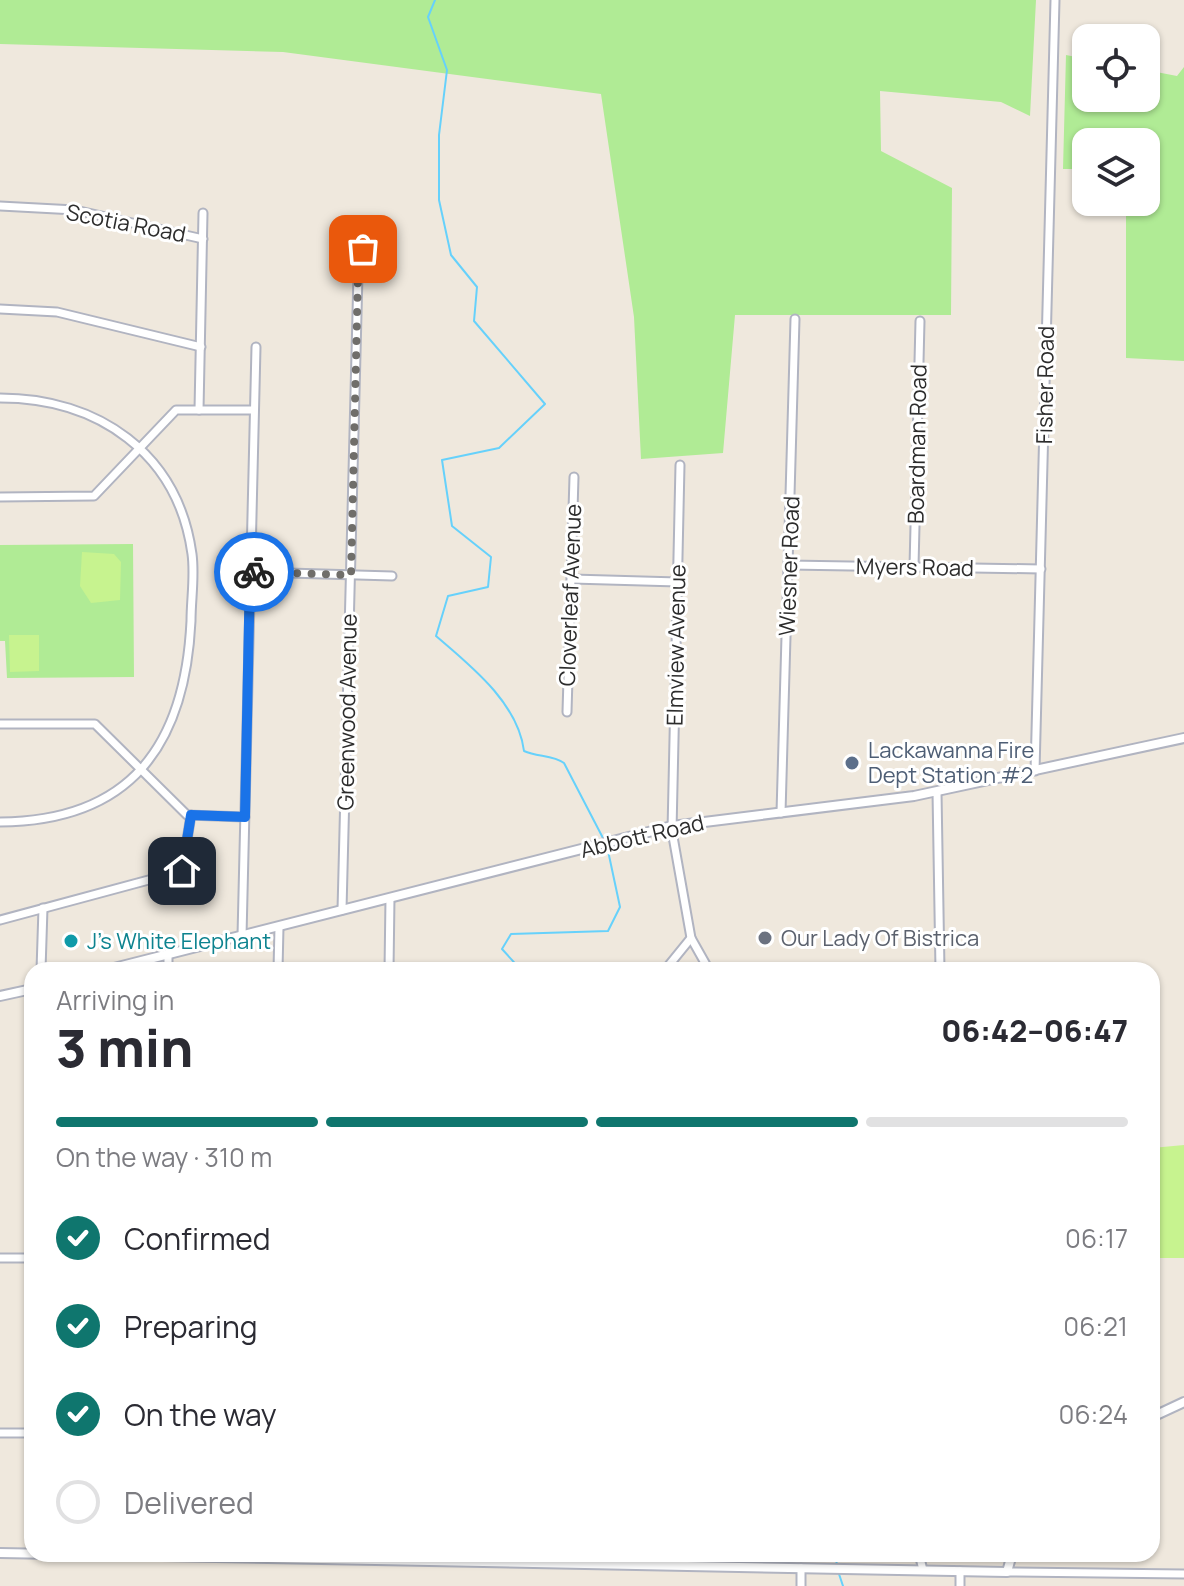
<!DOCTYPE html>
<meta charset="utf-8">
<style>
body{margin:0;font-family:Manrope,sans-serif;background:#f2f2f3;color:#2b2b33;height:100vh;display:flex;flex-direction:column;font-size:30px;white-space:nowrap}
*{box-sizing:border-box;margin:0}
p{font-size:26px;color:#7c7c81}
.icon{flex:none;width:44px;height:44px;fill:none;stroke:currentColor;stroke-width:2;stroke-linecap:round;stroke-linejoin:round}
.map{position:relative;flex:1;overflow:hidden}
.details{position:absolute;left:24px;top:962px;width:1136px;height:600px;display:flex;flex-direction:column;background:#fff;border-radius:24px;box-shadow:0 2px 6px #0004}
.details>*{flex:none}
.tools{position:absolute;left:1072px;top:24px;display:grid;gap:16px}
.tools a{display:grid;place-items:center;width:88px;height:88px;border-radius:16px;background:#fff;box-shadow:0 2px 6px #0004;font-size:40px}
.pin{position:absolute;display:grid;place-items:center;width:68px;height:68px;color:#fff;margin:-34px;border-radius:16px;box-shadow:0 4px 12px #0006}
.courier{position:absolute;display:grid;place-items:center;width:80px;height:80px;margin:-40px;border:6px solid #1a73e8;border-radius:50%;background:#fff;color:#222;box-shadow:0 2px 10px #0007}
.headline em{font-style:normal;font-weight:800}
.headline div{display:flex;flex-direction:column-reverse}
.headline{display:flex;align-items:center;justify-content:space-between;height:136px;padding:0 32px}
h1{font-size:52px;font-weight:800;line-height:60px}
.bar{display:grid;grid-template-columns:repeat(4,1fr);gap:12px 8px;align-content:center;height:96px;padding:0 32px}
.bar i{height:10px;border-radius:6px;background:#e1e1e2}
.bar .active{background:#0f766e}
.bar p{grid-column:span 4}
ol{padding:0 32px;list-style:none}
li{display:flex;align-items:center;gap:24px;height:88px}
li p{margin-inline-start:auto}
li .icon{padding:8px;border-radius:50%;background:#0f766e;color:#fff;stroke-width:4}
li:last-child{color:#7c7c81}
li i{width:44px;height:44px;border:4px solid #e1e1e2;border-radius:50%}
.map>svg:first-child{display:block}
.green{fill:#b0eb95}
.pitch{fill:#c7f38f}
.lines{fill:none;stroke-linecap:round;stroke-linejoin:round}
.stream{stroke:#66d1fb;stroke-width:2}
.minor-casing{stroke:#b1b4c1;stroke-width:11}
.tertiary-casing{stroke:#b1b4c1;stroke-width:12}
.minor{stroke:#fff;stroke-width:7}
.tertiary{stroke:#fff;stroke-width:8}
.done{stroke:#706e6a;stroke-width:8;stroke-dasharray:0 14.4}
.route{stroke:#1a73e8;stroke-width:10}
.service-dot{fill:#5c6f8a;stroke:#fff;stroke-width:3}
.worship-dot{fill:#6b7280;stroke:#fff;stroke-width:3}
.culture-dot{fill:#0f9aa8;stroke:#fff;stroke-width:3}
.labels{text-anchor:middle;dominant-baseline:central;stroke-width:6;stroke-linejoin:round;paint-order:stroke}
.street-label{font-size:22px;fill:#2c2c2c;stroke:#fff}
.service-label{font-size:22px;fill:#4e5e75;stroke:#fff;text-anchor:start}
.worship-label{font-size:22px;fill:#5b616d;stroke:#fff;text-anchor:start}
.culture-label{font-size:22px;fill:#0d838f;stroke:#fff;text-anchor:start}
</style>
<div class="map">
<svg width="1184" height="1586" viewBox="0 0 1184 1586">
<rect width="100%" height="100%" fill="#efe8dd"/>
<g class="green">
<path d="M 0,0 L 1036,0 L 1030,116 L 1001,102 L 880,91 L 881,151 L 952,188 L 951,315 L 735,315 L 723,453 L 641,459 L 634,317 L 601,94 L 283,52 L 0,44 Z"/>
<path d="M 1066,55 L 1086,59 L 1086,98 L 1146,98 L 1146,70 L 1177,76 L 1184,67 L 1184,361 L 1126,358 L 1126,202 L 1146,202 L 1146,142 L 1086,142 L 1086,169 L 1063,169 Z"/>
<path d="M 133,544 L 134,677 L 7,678 L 5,641 L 0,641 L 0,545 Z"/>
</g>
<g class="pitch">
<path d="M 82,552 L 114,554 L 121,562 L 120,600 L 91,603 L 80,586 Z"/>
<path d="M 9,635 L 39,635 L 39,671 L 10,672 Z"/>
<path d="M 1184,1145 L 1184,1258 L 1158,1258 L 1152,1251 L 1152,1148 Z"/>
</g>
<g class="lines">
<g class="stream">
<path d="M 435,0 L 428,17 L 447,70 L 439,135 L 439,200 L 451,255 L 477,287 L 474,321 L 545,404 L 499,448 L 442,460 L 452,526 L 491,557 L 488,587 L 448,596 L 436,636 C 471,666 518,703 524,751 C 537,757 553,755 564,763 L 604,840"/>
<path d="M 521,970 L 502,949 L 511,934 L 608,931 L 620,907 L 607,846"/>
<path d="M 834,1554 L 837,1564"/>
<path d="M 838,1571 L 843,1586"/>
</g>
<g class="minor-casing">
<g id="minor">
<path d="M 0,206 L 75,210 L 203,239"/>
<circle cx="358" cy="261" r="13"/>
<path d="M 0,309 L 57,312 L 201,347"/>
<path d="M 0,398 C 98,398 178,453 192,554 C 195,576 191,599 191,621 C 185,745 131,821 0,822"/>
<path d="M 199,410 L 203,213"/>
<path d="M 0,497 L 94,496 L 176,410 L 253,410"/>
<path d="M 789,565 L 1041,569"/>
<path d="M 914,567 L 920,321"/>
<path d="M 250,572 L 392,576"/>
<path d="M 572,579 L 678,582"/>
<path d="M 567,712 L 574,477"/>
<path d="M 0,724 L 95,724 L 187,815 L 245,817"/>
<path d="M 1035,771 L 1055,0"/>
<path d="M 937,792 L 940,970"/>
<path d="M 781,813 L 795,319"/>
<path d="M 342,910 L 358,274"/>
<path d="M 0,920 L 182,871 L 191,815"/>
<path d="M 242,936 L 256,347"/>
<path d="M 691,938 L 709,970"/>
<path d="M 41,970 L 43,908"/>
<path d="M 168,970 L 168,954"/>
<path d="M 278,970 L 279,927"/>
<path d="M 389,970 L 390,898"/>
<path d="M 665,970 L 691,938 L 672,831 L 680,465"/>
<path d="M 0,1258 L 32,1258"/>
<path d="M 0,1433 L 32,1433"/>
<path d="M 919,1554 L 923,1570"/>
<path d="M 1007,1572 L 1184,1574"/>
<path d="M 801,1586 L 801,1568"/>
<path d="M 960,1586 L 960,1571"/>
</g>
</g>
<g class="tertiary-casing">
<g id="tertiary">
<path d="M 106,970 L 672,826 L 914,796 L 1184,738"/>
<path d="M 0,996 L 32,989"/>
<path d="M 1152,1417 L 1184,1402"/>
<path d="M 0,1553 L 1007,1572 L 1012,1554"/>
</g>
</g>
<use href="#minor" class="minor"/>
<use href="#tertiary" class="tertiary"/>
</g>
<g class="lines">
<path class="done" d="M 254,572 L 351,575 L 358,274 L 367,270 L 371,261 L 363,249"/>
<path class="route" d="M 182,871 L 191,815 L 245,817 L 250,572 L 254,572"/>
</g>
<circle class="service-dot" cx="852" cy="763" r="8"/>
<circle class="worship-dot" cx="765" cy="938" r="8"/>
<circle class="culture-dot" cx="71" cy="941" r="8"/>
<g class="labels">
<g class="street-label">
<text transform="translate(126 223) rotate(11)">Scotia Road</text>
<text transform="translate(1045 385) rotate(-89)">Fisher Road</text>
<text transform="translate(917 444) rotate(-89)">Boardman Road</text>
<text transform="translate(789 566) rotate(-88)">Wiesner Road</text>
<text transform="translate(915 567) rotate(1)">Myers Road</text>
<text transform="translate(570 595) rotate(-88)">Cloverleaf Avenue</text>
<text transform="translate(676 645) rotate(-89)">Elmview Avenue</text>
<text transform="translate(347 712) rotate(-89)">Greenwood Avenue</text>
<text transform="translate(642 836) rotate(-13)">Abbott Road</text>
</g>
<g class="service-label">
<text x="868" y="750">Lackawanna Fire<tspan x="868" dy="25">Dept Station #2</tspan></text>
</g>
<g class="worship-label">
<text x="781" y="938">Our Lady Of Bistrica</text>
</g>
<g class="culture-label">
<text x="87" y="941">J's White Elephant</text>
</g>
</g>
</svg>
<div class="tools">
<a><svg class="icon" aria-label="locate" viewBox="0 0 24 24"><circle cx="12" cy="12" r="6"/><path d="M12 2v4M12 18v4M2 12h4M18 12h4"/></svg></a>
<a><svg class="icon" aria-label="layers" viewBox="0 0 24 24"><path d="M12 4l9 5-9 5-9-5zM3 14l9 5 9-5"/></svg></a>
</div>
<div class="pin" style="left:363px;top:249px;background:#ea580c"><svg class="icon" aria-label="bag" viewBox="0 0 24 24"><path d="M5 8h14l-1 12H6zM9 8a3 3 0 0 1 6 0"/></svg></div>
<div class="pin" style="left:182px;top:871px;background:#1f2937"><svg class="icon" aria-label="home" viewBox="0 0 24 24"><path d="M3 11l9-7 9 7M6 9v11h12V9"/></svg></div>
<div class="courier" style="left:254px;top:572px"><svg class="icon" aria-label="bike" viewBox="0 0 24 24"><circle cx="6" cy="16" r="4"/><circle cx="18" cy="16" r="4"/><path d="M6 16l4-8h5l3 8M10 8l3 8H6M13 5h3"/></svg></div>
<section class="details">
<div class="headline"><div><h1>3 min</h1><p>Arriving in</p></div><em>06:42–06:47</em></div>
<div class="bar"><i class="active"></i><i class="active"></i><i class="active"></i><i></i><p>On the way · 310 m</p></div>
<ol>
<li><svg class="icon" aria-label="check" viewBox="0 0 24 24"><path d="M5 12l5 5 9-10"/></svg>Confirmed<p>06:17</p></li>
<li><svg class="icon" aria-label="check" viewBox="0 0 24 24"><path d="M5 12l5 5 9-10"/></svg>Preparing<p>06:21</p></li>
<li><svg class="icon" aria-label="check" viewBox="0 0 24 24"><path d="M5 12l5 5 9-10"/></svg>On the way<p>06:24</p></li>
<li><i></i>Delivered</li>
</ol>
</section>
</div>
